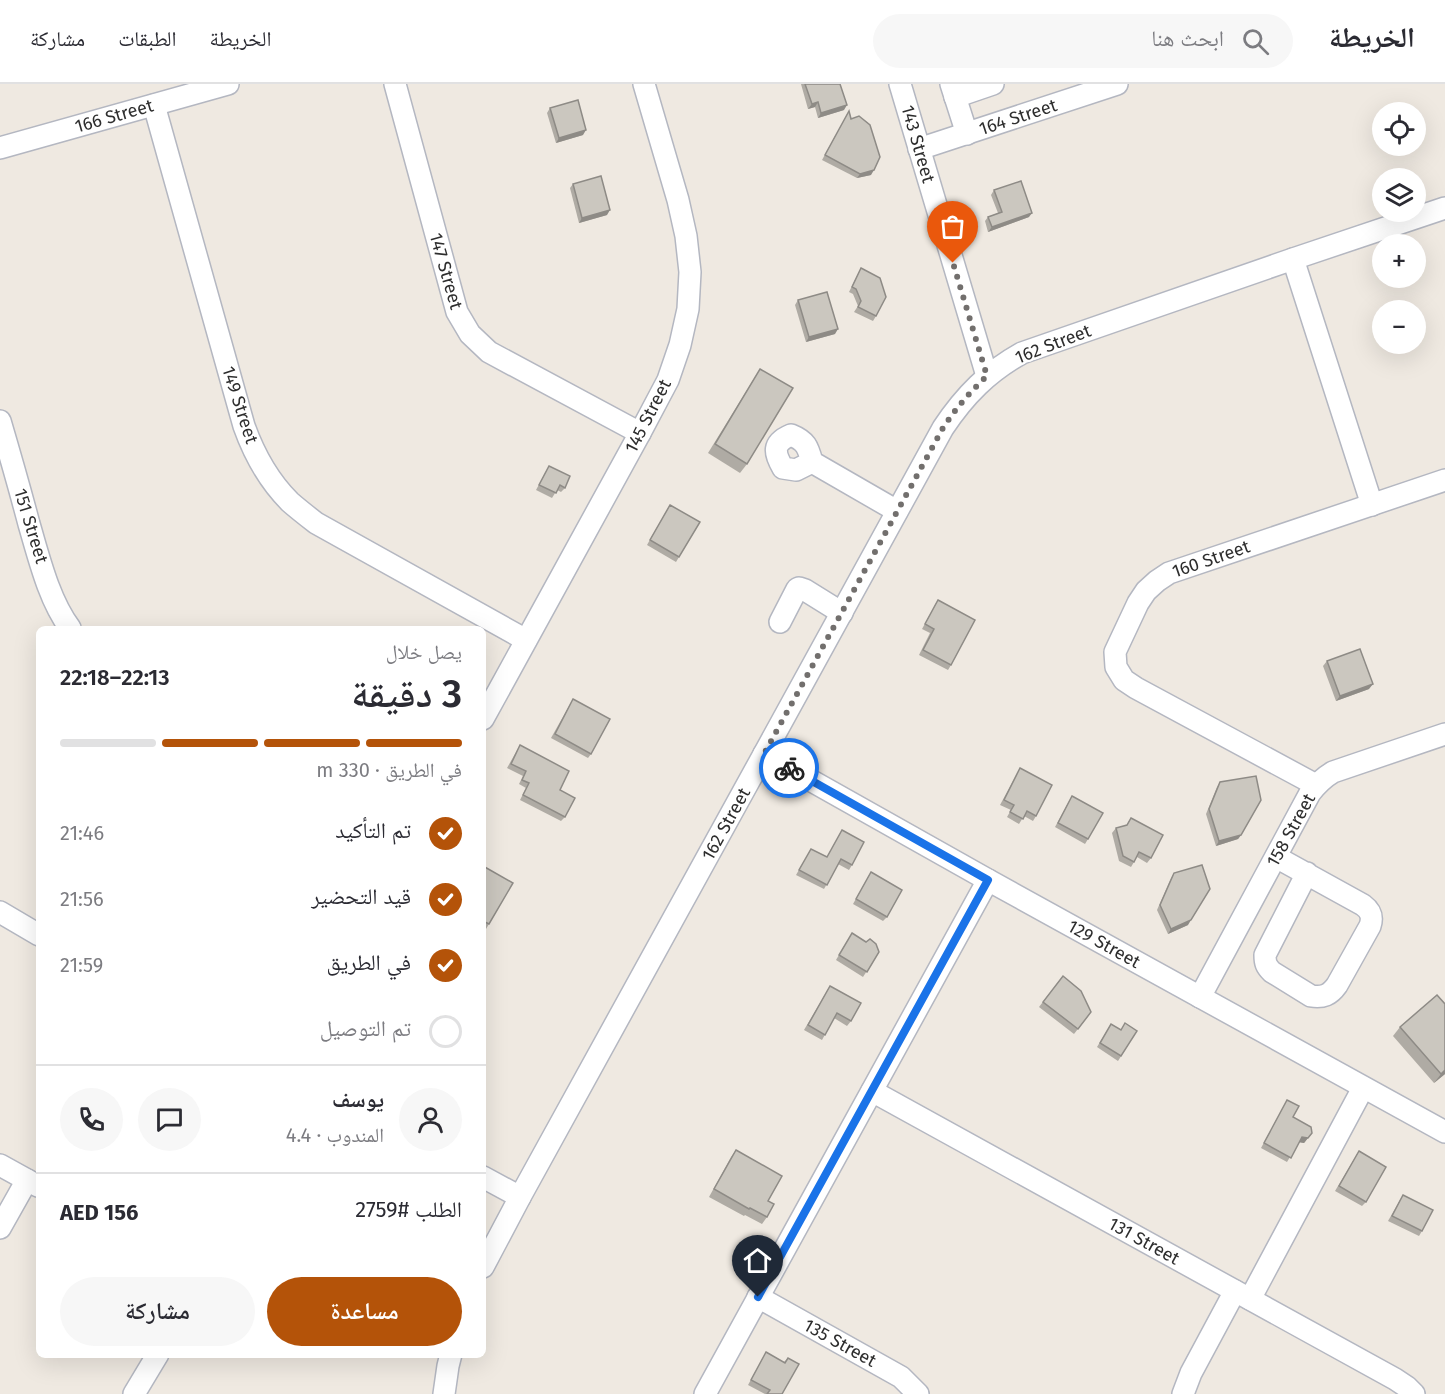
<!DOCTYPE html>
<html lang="ar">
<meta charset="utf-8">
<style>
body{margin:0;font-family:"Fira Sans","Noto Naskh Arabic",sans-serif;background:#f7f7f7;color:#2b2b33;direction:rtl;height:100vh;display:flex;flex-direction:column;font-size:22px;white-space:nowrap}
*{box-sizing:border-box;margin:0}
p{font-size:20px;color:#7c7c81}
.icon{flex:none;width:33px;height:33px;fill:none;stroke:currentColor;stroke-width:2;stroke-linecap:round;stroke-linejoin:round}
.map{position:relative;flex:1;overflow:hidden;direction:ltr}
.sheet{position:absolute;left:36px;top:542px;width:450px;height:732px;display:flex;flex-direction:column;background:#fff;border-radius:9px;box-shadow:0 6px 24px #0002;direction:rtl}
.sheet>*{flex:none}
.fabs{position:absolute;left:1372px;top:18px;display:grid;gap:12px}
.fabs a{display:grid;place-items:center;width:54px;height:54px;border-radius:50%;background:#fff;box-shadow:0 6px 24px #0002;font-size:30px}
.pin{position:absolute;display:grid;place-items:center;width:51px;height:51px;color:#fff;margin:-62px -26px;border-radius:50% 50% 50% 0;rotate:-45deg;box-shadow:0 0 6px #0007}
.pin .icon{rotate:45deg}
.courier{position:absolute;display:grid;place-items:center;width:60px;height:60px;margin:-30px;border:4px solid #1a73e8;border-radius:50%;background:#fff;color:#222;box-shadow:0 2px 8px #0007}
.summary em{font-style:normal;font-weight:600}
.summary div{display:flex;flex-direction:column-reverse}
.summary{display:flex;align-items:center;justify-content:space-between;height:102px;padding:0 24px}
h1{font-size:39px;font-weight:600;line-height:45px}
.bar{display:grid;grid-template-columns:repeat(4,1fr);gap:9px 6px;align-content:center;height:72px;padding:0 24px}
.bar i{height:8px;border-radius:4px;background:#e1e1e2}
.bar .current{background:#b45309}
.bar p{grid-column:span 4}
.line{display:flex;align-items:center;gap:15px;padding:0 24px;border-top:2px solid #e1e1e2}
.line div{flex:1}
.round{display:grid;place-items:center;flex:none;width:63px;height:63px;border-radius:32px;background:#f7f7f7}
ol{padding:0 24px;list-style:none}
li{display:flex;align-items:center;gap:18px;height:66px}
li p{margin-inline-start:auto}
li .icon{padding:6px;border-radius:50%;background:#b45309;color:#fff;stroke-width:4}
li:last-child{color:#7c7c81}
li i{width:33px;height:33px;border:3px solid #e1e1e2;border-radius:50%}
.primary-button{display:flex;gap:12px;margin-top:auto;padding:12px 24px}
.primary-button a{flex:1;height:69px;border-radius:36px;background:#b45309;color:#fff;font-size:24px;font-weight:600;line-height:69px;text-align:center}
.primary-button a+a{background:#f7f7f7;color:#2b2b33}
header{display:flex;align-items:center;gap:36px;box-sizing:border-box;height:84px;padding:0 30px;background:#fff;border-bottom:2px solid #e1e1e2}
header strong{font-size:28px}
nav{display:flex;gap:33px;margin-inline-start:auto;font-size:21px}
.search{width:420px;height:54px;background:#f7f7f7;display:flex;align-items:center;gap:15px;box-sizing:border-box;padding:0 21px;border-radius:33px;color:#7c7c81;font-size:22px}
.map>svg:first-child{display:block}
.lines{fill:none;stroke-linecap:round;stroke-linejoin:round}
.minor-casing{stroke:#b4b7c1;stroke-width:24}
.minor{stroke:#fff;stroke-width:21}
.wall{fill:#afaba4}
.shaded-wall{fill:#8e8b86}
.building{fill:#cbc7bf;stroke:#8e8b86;stroke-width:1.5}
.done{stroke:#726f6d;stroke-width:6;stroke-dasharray:0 10.8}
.route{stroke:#1a73e8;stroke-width:8}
.labels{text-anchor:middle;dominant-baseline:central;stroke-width:4.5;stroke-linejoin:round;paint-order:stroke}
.street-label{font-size:18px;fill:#2e2e2e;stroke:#fff}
</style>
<header>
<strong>الخريطة</strong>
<div class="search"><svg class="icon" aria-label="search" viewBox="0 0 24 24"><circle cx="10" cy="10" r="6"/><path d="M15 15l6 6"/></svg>ابحث هنا</div>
<nav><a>الخريطة</a><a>الطبقات</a><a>مشاركة</a></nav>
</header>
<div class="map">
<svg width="1445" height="1310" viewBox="0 0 1445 1310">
<rect width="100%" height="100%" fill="#efe9e1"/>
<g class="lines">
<g class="minor-casing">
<g id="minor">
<path d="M 395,0 L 457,228 L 470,250 L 489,268 L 640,349"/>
<path d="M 900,0 L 987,292"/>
<path d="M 951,0 L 967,50"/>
<path d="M 955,13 L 993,0"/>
<path d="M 154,21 L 244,342 C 254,370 269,397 290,418 C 298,425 307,432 316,439 L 526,556"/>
<path d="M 0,64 L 228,0"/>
<path d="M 919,65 L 1117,0"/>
<path d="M 1293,175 L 1372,421"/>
<path d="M 0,337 C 10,371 20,406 29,440 C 39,474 49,516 70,544"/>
<path d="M 812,378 C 808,363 806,357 791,351 C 772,359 774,369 783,384 L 796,386 L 812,378 L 897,427"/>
<path d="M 780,538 L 797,505 L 799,504 L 805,506 L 842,529"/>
<path d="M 483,635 L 640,349 L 668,296 L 680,261 L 688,225 L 690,188 L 686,152 L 678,116 L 644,0"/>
<path d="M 764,670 L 988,796 L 1445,1048"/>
<path d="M 1316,701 L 1136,604 L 1124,596 L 1116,583 L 1115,568 L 1138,519 L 1146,507 L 1157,497 L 1169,489 L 1445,396"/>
<path d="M 1276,773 L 1363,821 C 1371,827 1373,833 1370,842 L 1337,901 C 1330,911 1323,914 1311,912 L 1272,888 C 1266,882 1265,879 1265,871 L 1307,789"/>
<path d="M 0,828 L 39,851"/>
<path d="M 1200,913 L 1310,709 C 1317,700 1323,694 1333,688 L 1445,650"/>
<path d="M 872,1007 L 1395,1295 L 1407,1303 L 1414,1310"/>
<path d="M 0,1081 L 38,1102"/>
<path d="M 483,1093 L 520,1113"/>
<path d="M 0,1144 L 27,1096"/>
<path d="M 483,1183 L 520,1113 L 764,670 L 943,344 C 965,311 988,288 1022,269 L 1293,175 L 1445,124"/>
<path d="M 758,1213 L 901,1293 L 918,1310"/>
<path d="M 1250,1215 L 1363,1004"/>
<path d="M 134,1310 L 158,1270"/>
<path d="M 444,1310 L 448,1282 L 451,1270"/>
<path d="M 705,1310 L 988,796"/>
<path d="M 1183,1310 L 1191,1289 L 1235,1207"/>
</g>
</g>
<use href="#minor" class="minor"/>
</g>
<g class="wall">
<path d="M 801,0 L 840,0 L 844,26 L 818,34 L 815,23 L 808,25 Z"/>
<path d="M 550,24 L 583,51 L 556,59 L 547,29 Z"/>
<path d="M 849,27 L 871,91 L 857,94 L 822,76 Z"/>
<path d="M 573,100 L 607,131 L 579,139 L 570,104 Z"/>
<path d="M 994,106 L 1029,133 L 988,148 L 985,137 L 988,133 L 998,129 L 991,111 Z"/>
<path d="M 861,184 L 876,232 L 873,237 L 854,228 L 858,222 L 853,210 L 849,208 Z"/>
<path d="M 798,216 L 835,250 L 806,258 L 795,221 Z"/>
<path d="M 760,285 L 747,380 L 740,389 L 708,369 Z"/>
<path d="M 549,382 L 565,404 L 561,408 L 557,406 L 552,414 L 536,406 Z"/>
<path d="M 670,421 L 679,473 L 676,478 L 647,461 Z"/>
<path d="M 938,516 L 951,581 L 948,586 L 919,571 L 930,549 L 922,545 Z"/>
<path d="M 1327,577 L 1369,605 L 1336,617 L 1323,582 Z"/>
<path d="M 573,615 L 591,670 L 588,674 L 551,654 Z"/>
<path d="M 520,661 L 560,706 L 565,733 L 561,737 L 520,716 L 526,704 L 519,700 L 523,692 L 507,684 Z"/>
<path d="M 1020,684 L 1036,732 L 1033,737 L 1024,732 L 1019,740 L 1007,733 L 1011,726 L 1000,721 Z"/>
<path d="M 1220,698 L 1241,751 L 1238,755 L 1216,762 L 1206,730 L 1217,703 Z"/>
<path d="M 1072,712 L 1088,755 L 1085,760 L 1055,743 Z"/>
<path d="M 1131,734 L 1151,774 L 1147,779 L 1137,773 L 1131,783 L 1119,777 L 1112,749 L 1116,744 L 1126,742 Z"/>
<path d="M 842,746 L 852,781 L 849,786 L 838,780 L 824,805 L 796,791 L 811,765 L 827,773 Z"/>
<path d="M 483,782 L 489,840 L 486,845 L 483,843 Z"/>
<path d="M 871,788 L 887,833 L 883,837 L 853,820 Z"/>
<path d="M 1174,789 L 1188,841 L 1168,850 L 1157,826 L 1171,794 Z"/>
<path d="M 849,854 L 879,868 L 863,893 L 836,876 Z"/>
<path d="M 1063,892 L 1091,928 L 1074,950 L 1039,923 Z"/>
<path d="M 830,902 L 851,937 L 847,942 L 834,934 L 822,956 L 804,946 Z"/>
<path d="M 1111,940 L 1120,946 L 1137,947 L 1118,977 L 1097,963 Z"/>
<path d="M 1400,943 L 1445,990 L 1434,999 L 1393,952 Z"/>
<path d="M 1287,1016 L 1293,1033 L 1312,1049 L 1304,1059 L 1299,1058 L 1287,1078 L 1261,1064 Z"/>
<path d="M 736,1066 L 768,1117 L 767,1133 L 762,1140 L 745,1131 L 744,1132 L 709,1113 L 731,1073 Z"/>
<path d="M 1359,1067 L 1366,1118 L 1362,1122 L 1335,1107 Z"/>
<path d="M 1403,1111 L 1422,1147 L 1419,1152 L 1388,1137 Z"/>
<path d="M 766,1268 L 784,1278 L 788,1274 L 782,1310 L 765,1310 L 748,1301 Z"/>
</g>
<g class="shaded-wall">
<path d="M 818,18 L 815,23 L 808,25 L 812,20 Z"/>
<path d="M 847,21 L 844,26 L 818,34 L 821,29 Z"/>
<path d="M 586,46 L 583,51 L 556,59 L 559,54 Z"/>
<path d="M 874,86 L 871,91 L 857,94 L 860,90 Z"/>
<path d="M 610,126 L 607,131 L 579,139 L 582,134 Z"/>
<path d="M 1032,129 L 1029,133 L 988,148 L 992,143 Z"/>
<path d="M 838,245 L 835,250 L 806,258 L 809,253 Z"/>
<path d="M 1373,600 L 1369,605 L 1336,617 L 1340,612 Z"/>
<path d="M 1241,751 L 1238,755 L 1216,762 L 1219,757 Z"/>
<path d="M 1191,836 L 1188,841 L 1168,850 L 1171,845 Z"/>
<path d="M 1445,986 L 1445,990 L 1434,999 L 1441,990 Z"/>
<path d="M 1312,1049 L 1304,1059 L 1298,1058 L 1302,1053 Z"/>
</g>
<g class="building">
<path d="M 805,0 L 840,0 L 847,21 L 821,29 L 818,18 L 812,20 Z"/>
<path d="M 578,16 L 586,46 L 559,54 L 550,24 Z"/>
<path d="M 849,27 L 851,35 L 859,32 L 870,41 L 880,73 L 874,86 L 860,90 L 825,71 Z"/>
<path d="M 601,92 L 610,126 L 582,134 L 573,100 Z"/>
<path d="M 1021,97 L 1032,129 L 992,143 L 988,133 L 1002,128 L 994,106 Z"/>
<path d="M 861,184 L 880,194 L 886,213 L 876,232 L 858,223 L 861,217 L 856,205 L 852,203 Z"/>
<path d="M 827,208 L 838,245 L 809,253 L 798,216 Z"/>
<path d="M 760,285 L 793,304 L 747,380 L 715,360 Z"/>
<path d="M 549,382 L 570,392 L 565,404 L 560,401 L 556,409 L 539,401 Z"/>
<path d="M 670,421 L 700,438 L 679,473 L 650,456 Z"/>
<path d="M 938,516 L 975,536 L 951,581 L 923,566 L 934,545 L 925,540 Z"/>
<path d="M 1360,565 L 1373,600 L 1340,612 L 1327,577 Z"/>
<path d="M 573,615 L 610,635 L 591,670 L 555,650 Z"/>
<path d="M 520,661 L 569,687 L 560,706 L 575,714 L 565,733 L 523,711 L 529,699 L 522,696 L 526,687 L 511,680 Z"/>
<path d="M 1020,684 L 1052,701 L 1036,732 L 1027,727 L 1023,735 L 1010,728 L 1014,721 L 1004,716 Z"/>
<path d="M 1256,692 L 1261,716 L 1241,751 L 1219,757 L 1209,725 L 1220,698 Z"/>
<path d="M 1072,712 L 1103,729 L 1088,755 L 1058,739 Z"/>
<path d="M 1131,734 L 1163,751 L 1151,774 L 1139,768 L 1134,778 L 1123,772 L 1116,744 L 1127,741 Z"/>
<path d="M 842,746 L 864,758 L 852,781 L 841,775 L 827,801 L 799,786 L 811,765 L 827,773 Z"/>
<path d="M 1202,781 L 1210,805 L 1191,836 L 1171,845 L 1160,821 L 1174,789 Z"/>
<path d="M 483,782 L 513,799 L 489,840 L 483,837 Z"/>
<path d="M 871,788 L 902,806 L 887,833 L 856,815 Z"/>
<path d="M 852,849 L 866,858 L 870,855 L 876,860 L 879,868 L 867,888 L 839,871 Z"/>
<path d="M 1063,892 L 1081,907 L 1091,928 L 1078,945 L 1043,918 Z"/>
<path d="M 830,902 L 861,919 L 851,937 L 837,929 L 825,951 L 808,941 Z"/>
<path d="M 1437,911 L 1445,920 L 1445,986 L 1441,990 L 1400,943 Z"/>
<path d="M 1125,939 L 1137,947 L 1121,972 L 1100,959 L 1111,940 L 1121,946 Z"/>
<path d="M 1287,1016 L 1299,1022 L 1293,1033 L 1311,1043 L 1312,1049 L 1308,1054 L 1302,1053 L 1291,1074 L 1264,1059 Z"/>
<path d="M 736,1066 L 782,1092 L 768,1117 L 774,1120 L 767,1133 L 750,1124 L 749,1125 L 714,1105 Z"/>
<path d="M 1359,1067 L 1386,1083 L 1366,1118 L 1339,1102 Z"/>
<path d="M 1403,1111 L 1433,1126 L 1422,1147 L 1392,1132 Z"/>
<path d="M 766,1268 L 785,1279 L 788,1274 L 799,1280 L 782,1310 L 767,1310 L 770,1306 L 751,1296 Z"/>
</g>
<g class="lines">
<path class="done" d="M 789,684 L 764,670 L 943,344 C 956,324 970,308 987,292 L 953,179"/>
<path class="route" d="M 758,1213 L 988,796 L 789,684"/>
</g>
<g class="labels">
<g class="street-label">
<text transform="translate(114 32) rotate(-16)">166 Street</text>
<text transform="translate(1018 33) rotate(-18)">164 Street</text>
<text transform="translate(918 60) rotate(74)">143 Street</text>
<text transform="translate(446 187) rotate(74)">147 Street</text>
<text transform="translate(1053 260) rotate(-21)">162 Street</text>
<text transform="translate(240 321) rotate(72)">149 Street</text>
<text transform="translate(648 332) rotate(-63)">145 Street</text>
<text transform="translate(31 442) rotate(73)">151 Street</text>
<text transform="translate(1211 475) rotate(-19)">160 Street</text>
<text transform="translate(726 740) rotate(-61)">162 Street</text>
<text transform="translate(1291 746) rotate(-61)">158 Street</text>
<text transform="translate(1104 860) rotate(29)">129 Street</text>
<text transform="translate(1144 1157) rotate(29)">131 Street</text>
<text transform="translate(840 1259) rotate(29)">135 Street</text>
</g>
</g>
</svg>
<div class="fabs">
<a><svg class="icon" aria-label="locate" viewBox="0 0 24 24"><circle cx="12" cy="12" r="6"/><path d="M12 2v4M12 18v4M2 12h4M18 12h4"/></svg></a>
<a><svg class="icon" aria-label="layers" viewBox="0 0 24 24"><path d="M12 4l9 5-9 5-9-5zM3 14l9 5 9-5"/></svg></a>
<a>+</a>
<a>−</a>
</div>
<div class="pin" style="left:953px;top:179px;background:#ea580c"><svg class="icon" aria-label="bag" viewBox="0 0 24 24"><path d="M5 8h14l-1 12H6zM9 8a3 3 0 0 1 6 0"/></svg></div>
<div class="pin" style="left:758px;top:1213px;background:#1f2937"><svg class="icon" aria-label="home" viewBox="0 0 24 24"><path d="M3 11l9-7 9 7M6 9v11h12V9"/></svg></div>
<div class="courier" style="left:789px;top:684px"><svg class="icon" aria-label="bike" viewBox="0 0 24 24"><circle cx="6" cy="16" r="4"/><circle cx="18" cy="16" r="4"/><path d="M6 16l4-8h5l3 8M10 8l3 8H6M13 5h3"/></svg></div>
<section class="sheet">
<div class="summary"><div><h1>3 دقيقة</h1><p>يصل خلال</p></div><em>22:13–22:18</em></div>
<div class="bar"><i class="current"></i><i class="current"></i><i class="current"></i><i></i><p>في الطريق · 330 m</p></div>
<ol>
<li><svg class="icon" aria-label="check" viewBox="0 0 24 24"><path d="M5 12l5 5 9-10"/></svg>تم التأكيد<p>21:46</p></li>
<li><svg class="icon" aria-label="check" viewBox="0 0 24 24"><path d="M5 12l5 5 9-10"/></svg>قيد التحضير<p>21:56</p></li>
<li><svg class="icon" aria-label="check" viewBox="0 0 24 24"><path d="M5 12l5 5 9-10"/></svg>في الطريق<p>21:59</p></li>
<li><i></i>تم التوصيل</li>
</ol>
<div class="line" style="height:108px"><a class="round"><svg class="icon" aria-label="person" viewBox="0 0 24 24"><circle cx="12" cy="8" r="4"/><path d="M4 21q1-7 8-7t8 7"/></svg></a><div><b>يوسف</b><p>المندوب · 4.4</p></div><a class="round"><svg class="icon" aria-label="chat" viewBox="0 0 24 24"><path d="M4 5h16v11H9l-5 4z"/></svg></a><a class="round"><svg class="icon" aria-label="phone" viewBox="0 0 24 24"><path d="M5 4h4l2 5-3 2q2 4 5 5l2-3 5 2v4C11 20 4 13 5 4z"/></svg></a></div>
<div class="line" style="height:78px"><div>الطلب #2759</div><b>AED 156</b></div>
<div class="primary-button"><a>مساعدة</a><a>مشاركة</a></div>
</section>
</div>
